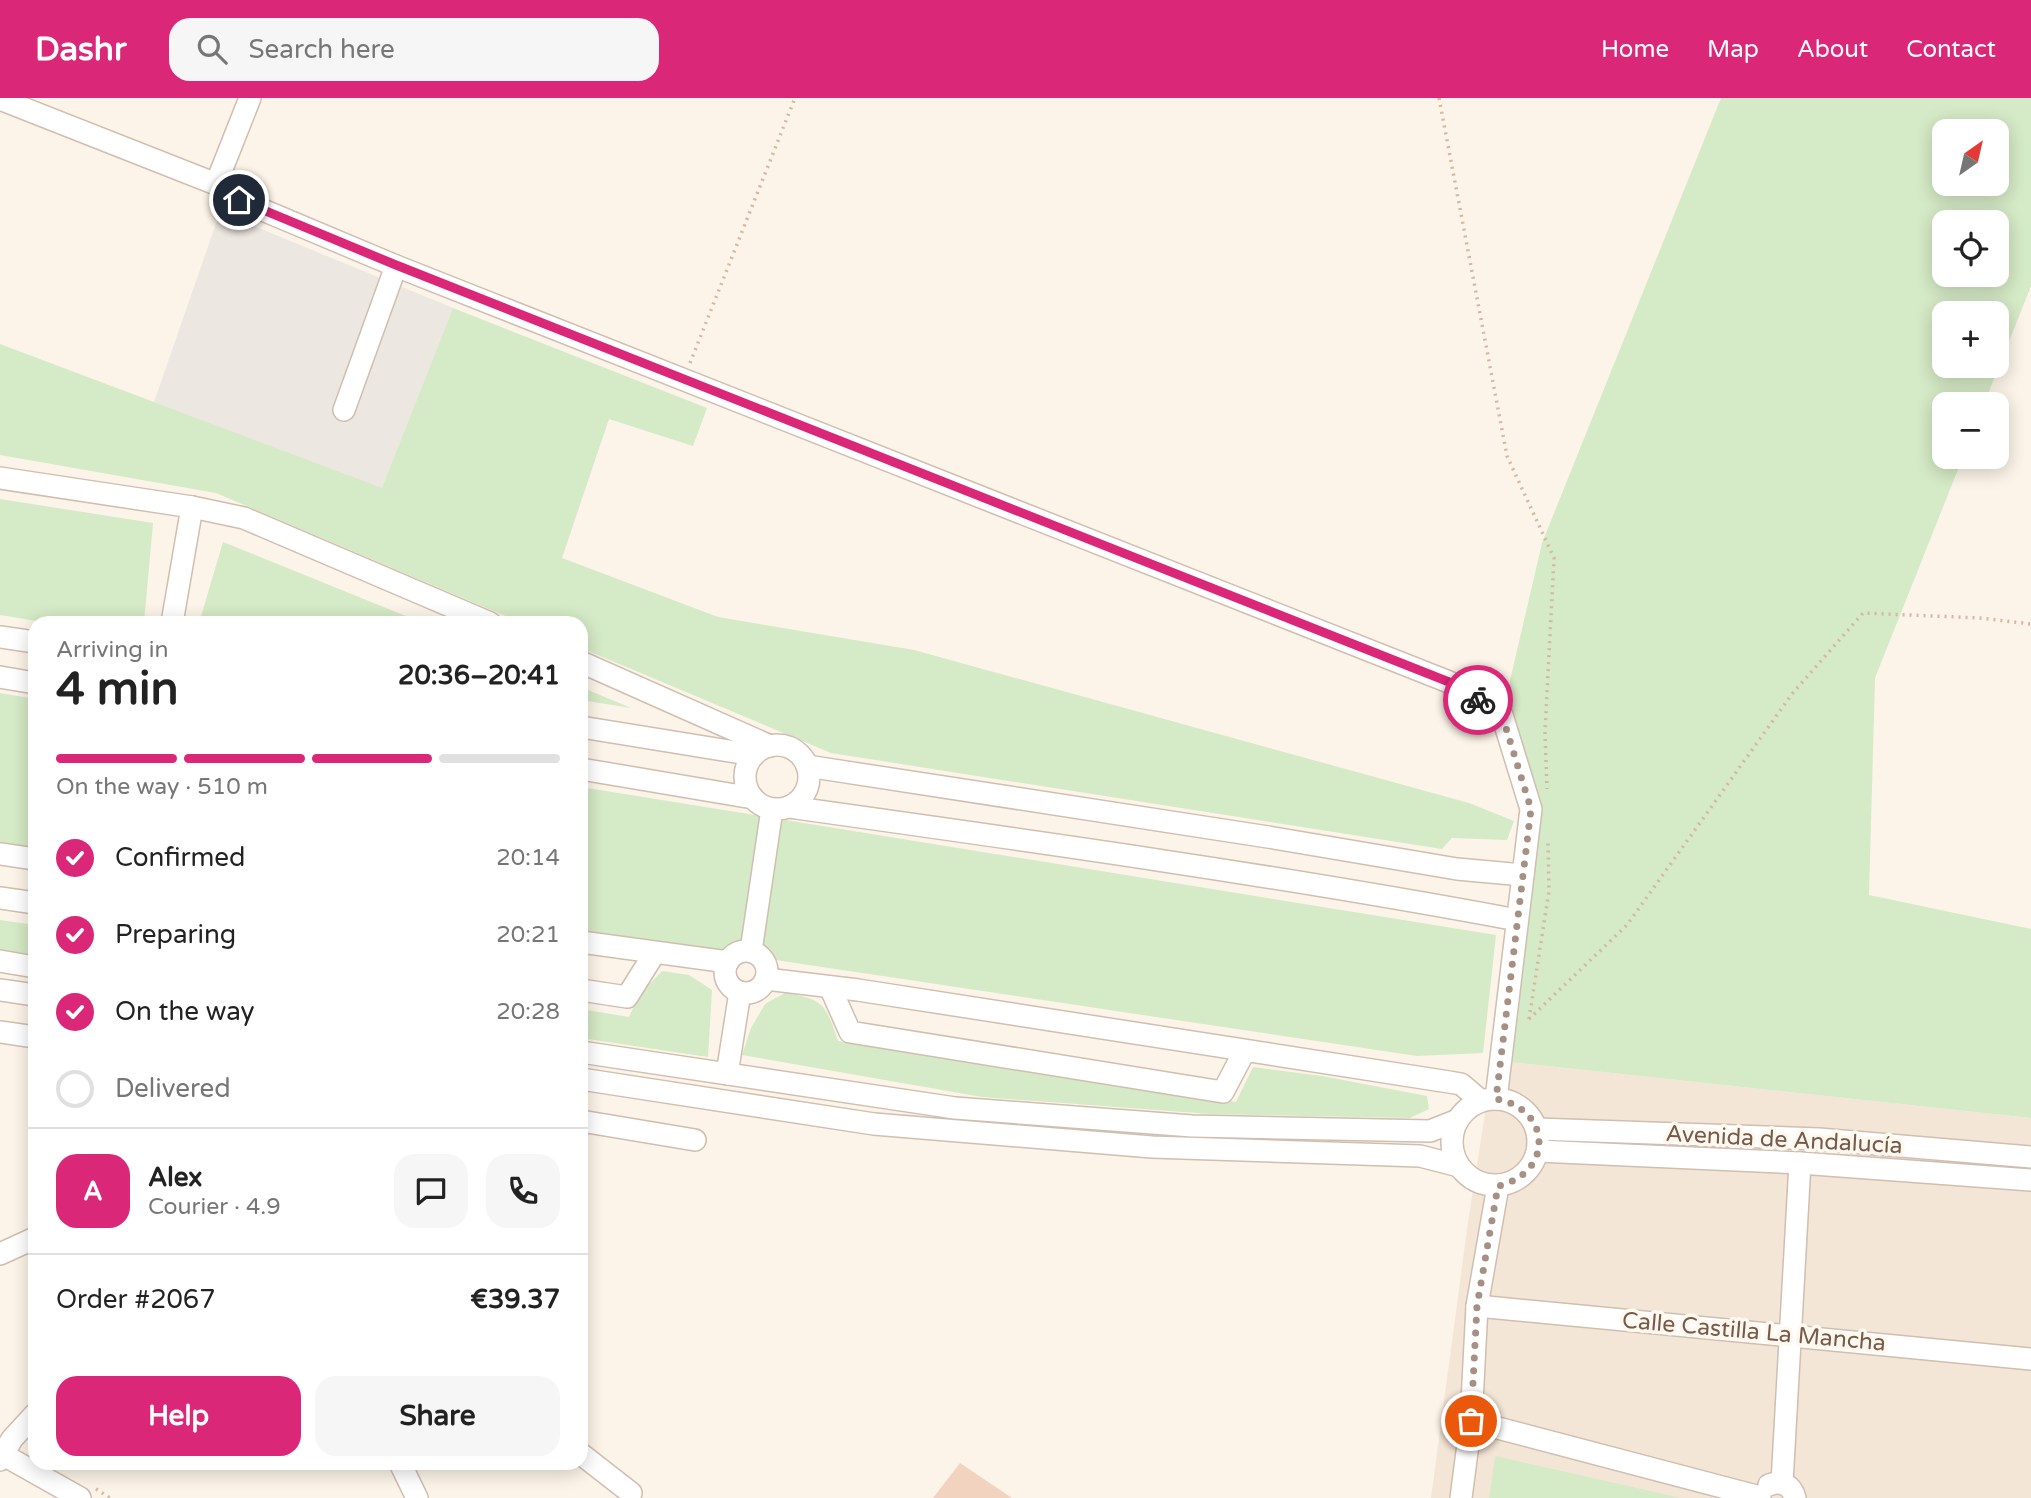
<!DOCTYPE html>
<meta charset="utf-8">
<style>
body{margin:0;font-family:"Varela Round",sans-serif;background:#f6f6f6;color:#222;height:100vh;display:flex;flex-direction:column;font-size:26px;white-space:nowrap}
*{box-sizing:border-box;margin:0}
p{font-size:23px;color:#767676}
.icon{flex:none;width:38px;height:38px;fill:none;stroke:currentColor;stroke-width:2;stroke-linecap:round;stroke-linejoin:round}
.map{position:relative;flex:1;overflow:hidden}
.side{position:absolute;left:28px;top:518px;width:560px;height:854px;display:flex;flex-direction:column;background:#fff;border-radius:21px;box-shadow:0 4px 18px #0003}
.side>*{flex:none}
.needle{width:46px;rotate:34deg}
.tools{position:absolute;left:1932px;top:21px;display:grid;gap:14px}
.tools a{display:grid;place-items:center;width:77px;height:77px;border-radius:14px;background:#fff;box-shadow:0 4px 18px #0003;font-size:35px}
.pin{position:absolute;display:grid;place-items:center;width:60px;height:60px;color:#fff;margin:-30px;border:4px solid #fff;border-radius:50%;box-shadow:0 2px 7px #0007}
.courier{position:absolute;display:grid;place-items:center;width:70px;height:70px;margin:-35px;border:5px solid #db2777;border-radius:50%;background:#fff;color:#222;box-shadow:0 2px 9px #0007}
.summary em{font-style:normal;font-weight:700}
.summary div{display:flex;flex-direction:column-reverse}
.summary{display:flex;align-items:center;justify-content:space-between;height:119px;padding:0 28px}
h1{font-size:46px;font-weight:700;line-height:52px}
.bar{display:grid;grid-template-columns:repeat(4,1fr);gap:10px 7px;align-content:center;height:84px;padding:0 28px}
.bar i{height:9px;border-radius:5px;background:#e0e0e0}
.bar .on{background:#db2777}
.bar p{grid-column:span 4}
.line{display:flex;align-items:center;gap:18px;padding:0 28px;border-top:2px solid #e0e0e0}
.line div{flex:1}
.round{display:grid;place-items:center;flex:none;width:74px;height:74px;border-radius:21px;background:#f6f6f6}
ol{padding:0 28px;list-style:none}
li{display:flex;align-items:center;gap:21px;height:77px}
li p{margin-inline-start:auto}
li .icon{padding:7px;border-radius:50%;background:#db2777;color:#fff;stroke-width:4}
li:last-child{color:#767676}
li i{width:38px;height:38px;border:4px solid #e0e0e0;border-radius:50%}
.cta{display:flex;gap:14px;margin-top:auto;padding:14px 28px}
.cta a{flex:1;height:80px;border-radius:21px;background:#db2777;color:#fff;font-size:28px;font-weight:700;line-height:80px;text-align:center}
.cta a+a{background:#f6f6f6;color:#222}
header{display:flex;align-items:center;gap:42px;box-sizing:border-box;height:98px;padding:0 35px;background:#db2777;color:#fff}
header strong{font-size:33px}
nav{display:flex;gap:38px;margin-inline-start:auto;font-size:24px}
.search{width:490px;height:63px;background:#f6f6f6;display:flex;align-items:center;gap:18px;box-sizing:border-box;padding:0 24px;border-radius:21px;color:#767676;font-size:26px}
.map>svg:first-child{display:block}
.residential{fill:#f4e6d6}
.industrial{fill:#ede7e1}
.green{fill:#d5eac6;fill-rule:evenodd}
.building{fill:#f1d3c0}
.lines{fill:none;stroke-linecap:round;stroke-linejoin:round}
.minor-casing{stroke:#d0beb0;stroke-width:24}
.path{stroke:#d7b6a2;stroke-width:3.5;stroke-dasharray:2 5;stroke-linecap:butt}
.minor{stroke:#fff;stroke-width:21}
.done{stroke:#a59083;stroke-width:7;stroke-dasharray:0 12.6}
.route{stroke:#db2777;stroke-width:9}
.labels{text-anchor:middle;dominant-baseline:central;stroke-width:7;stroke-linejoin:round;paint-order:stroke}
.street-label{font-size:23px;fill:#765a4c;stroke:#fff8ee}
</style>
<header>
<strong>Dashr</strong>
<div class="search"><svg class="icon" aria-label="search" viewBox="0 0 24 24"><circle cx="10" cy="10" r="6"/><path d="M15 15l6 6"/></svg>Search here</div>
<nav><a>Home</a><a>Map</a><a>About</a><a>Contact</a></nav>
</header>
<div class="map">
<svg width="2031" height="1400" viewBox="0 0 2031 1400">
<rect width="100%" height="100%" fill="#fcf4e8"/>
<path class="residential" d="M 1500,963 L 2031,1020 L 2031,1400 L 1431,1400 L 1468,1124 L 1492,971 Z"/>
<path class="industrial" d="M 220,114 L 453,210 L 382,391 L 154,304 Z"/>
<g class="green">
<path d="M 1721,0 L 2031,0 L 2031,188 L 1984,306 L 1944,306 L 1944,359 L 1963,359 L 1875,580 L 1869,797 L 2031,831 L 2031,1020 L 1500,963 L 1531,711 L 1502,617 L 1542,445 ZM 1944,33 L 1997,33 L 1997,86 L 1944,86 ZM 1944,124 L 1997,124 L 1997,177 L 1944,177 ZM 1944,215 L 1997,215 L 1997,268 L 1944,268 Z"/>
<path d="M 453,210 L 707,310 L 693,348 L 609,321 L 562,460 L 718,519 L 914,552 L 1469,705 L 1514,723 L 1507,742 L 1452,740 L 1442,751 L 831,655 L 581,550 L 581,525 L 522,525 L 216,395 L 0,357 L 0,246 L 382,390 Z"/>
<path d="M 0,401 L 153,425 L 144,525 L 49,525 L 0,517 Z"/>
<path d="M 223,444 L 423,525 L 199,525 Z"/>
<path d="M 581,589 L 631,610 L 581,602 Z"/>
<path d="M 0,595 L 35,601 L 35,751 L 0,746 Z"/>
<path d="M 581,689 L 1496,837 L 1483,955 L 1417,958 L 581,833 Z"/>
<path d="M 0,822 L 35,827 L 35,857 L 0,852 Z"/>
<path d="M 662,873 L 689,877 L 712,892 L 708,959 L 581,940 L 581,911 L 629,919 L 639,897 Z"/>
<path d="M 785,895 C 824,901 826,907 838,943 L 1236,1004 L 1253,969 L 1322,978 L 1427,998 L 1429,1011 L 1410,1020 L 1210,1016 L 982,999 L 742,957 L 751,930 L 765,906 Z"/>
<path d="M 1495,1358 L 1681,1400 L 1489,1400 Z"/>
</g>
<path class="building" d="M 960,1365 L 1012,1400 L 933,1400 Z"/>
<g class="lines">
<g class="minor-casing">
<g id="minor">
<path d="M 0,1 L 216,86 L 239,102 L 396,168 L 1449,584 L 1502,617 L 1531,711 L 1496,1001"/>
<path d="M 216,86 L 250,0"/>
<path d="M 344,312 L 396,168"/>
<path d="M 0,380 L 192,409 L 244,420 L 490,525"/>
<path d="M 172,525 L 192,409"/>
<path d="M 0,539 L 35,544"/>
<path d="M 581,564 L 770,648"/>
<path d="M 0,579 L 35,585"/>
<path d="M 581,629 L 754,657"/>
<circle cx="777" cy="679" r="32"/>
<path d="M 807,668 L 1268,739 L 1457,771 L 1523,777"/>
<path d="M 581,671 L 753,700"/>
<path d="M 789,709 C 1032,743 1276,777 1517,822"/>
<path d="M 0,756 L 35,761"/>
<path d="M 0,800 L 35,805"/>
<path d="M 581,844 L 728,864"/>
<circle cx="746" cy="874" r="21"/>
<path d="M 751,853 L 772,711"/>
<path d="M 0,863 L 35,869"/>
<path d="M 766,881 L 858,892 L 1449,984 L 1461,986 L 1481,1003"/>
<path d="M 830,889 L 850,934 L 1223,994 L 1244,954"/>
<path d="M 0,892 L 35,897"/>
<path d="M 581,892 L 627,899 L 654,856"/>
<path d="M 0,934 L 35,939"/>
<path d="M 581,954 L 955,1010 L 1192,1028 L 1430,1033 L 1458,1022"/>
<path d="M 727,976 L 740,894"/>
<path d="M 581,981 L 874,1026 L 1152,1049 L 1420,1058 L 1459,1068"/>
<circle cx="1495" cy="1044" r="43"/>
<path d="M 581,1023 L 695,1042"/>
<path d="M 1537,1031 L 1819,1041 L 2031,1059"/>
<path d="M 1538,1053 L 1800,1065 L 2031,1082"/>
<path d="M 0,1156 L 35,1140"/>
<path d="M 1477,1208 L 2031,1261"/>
<path d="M 1471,1323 L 1760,1399"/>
<path d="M 0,1355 L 80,1400"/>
<path d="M 581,1356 L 631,1395"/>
<path d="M 0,1362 L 12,1341 L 35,1316"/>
<path d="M 400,1365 L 417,1400"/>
<path d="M 1782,1385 L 1800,1065"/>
<path d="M 1769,1387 C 1781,1382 1792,1387 1795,1400"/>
<path d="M 1461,1400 L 1471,1323 L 1477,1208 L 1498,1088"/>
</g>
</g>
<g class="path">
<path d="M 1439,0 L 1507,358 L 1554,460 L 1545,634 L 1547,691"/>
<path d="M 690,265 L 795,0"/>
<path d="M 1529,921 L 1549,793 L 1548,744"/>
<path d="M 1529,921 L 1627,827 L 1792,596 L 1863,515 L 1980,520 L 2031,526"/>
<path d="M 96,1391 L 110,1400"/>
</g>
<use href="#minor" class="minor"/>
</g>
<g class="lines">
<path class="done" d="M 1471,1323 L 1477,1208 L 1498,1088 C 1554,1075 1552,1011 1496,1001 L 1531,711 L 1502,617 L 1478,602"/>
<path class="route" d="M 239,102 L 396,167 L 1449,584 L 1478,602"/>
</g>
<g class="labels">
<g class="street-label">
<text transform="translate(1784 1042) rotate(3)">Avenida de Andalucía</text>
<text transform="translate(1754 1234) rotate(5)">Calle Castilla La Mancha</text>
</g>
</g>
</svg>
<div class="tools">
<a><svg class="needle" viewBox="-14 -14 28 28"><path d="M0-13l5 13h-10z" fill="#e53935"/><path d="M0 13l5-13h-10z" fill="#767676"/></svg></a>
<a><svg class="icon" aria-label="locate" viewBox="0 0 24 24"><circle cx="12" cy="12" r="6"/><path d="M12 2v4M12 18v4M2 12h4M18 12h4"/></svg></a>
<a>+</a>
<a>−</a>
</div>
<div class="pin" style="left:1471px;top:1323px;background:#ea580c"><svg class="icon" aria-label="bag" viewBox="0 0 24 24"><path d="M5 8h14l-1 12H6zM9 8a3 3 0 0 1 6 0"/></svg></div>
<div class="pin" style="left:239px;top:102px;background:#1f2937"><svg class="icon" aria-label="home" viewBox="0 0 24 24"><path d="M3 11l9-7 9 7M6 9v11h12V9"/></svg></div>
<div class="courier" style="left:1478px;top:602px"><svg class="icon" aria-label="bike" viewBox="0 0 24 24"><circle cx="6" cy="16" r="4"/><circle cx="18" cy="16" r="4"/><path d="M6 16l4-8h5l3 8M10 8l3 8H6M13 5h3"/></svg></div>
<section class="side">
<div class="summary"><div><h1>4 min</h1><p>Arriving in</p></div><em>20:36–20:41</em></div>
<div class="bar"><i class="on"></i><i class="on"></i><i class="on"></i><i></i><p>On the way · 510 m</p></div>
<ol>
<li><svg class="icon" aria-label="check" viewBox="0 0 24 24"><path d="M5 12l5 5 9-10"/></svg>Confirmed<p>20:14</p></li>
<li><svg class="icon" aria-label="check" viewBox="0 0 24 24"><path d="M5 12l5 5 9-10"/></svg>Preparing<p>20:21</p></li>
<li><svg class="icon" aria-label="check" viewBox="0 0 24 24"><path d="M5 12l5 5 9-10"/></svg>On the way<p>20:28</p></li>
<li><i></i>Delivered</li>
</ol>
<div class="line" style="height:126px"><b class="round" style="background:#db2777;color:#fff">A</b><div><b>Alex</b><p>Courier · 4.9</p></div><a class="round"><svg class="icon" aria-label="chat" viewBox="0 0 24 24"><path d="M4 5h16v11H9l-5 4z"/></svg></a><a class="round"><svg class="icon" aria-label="phone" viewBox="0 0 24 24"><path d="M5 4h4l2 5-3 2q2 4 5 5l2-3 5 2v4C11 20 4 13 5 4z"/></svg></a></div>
<div class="line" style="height:91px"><div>Order #2067</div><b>€39.37</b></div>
<div class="cta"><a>Help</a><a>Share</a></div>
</section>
</div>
